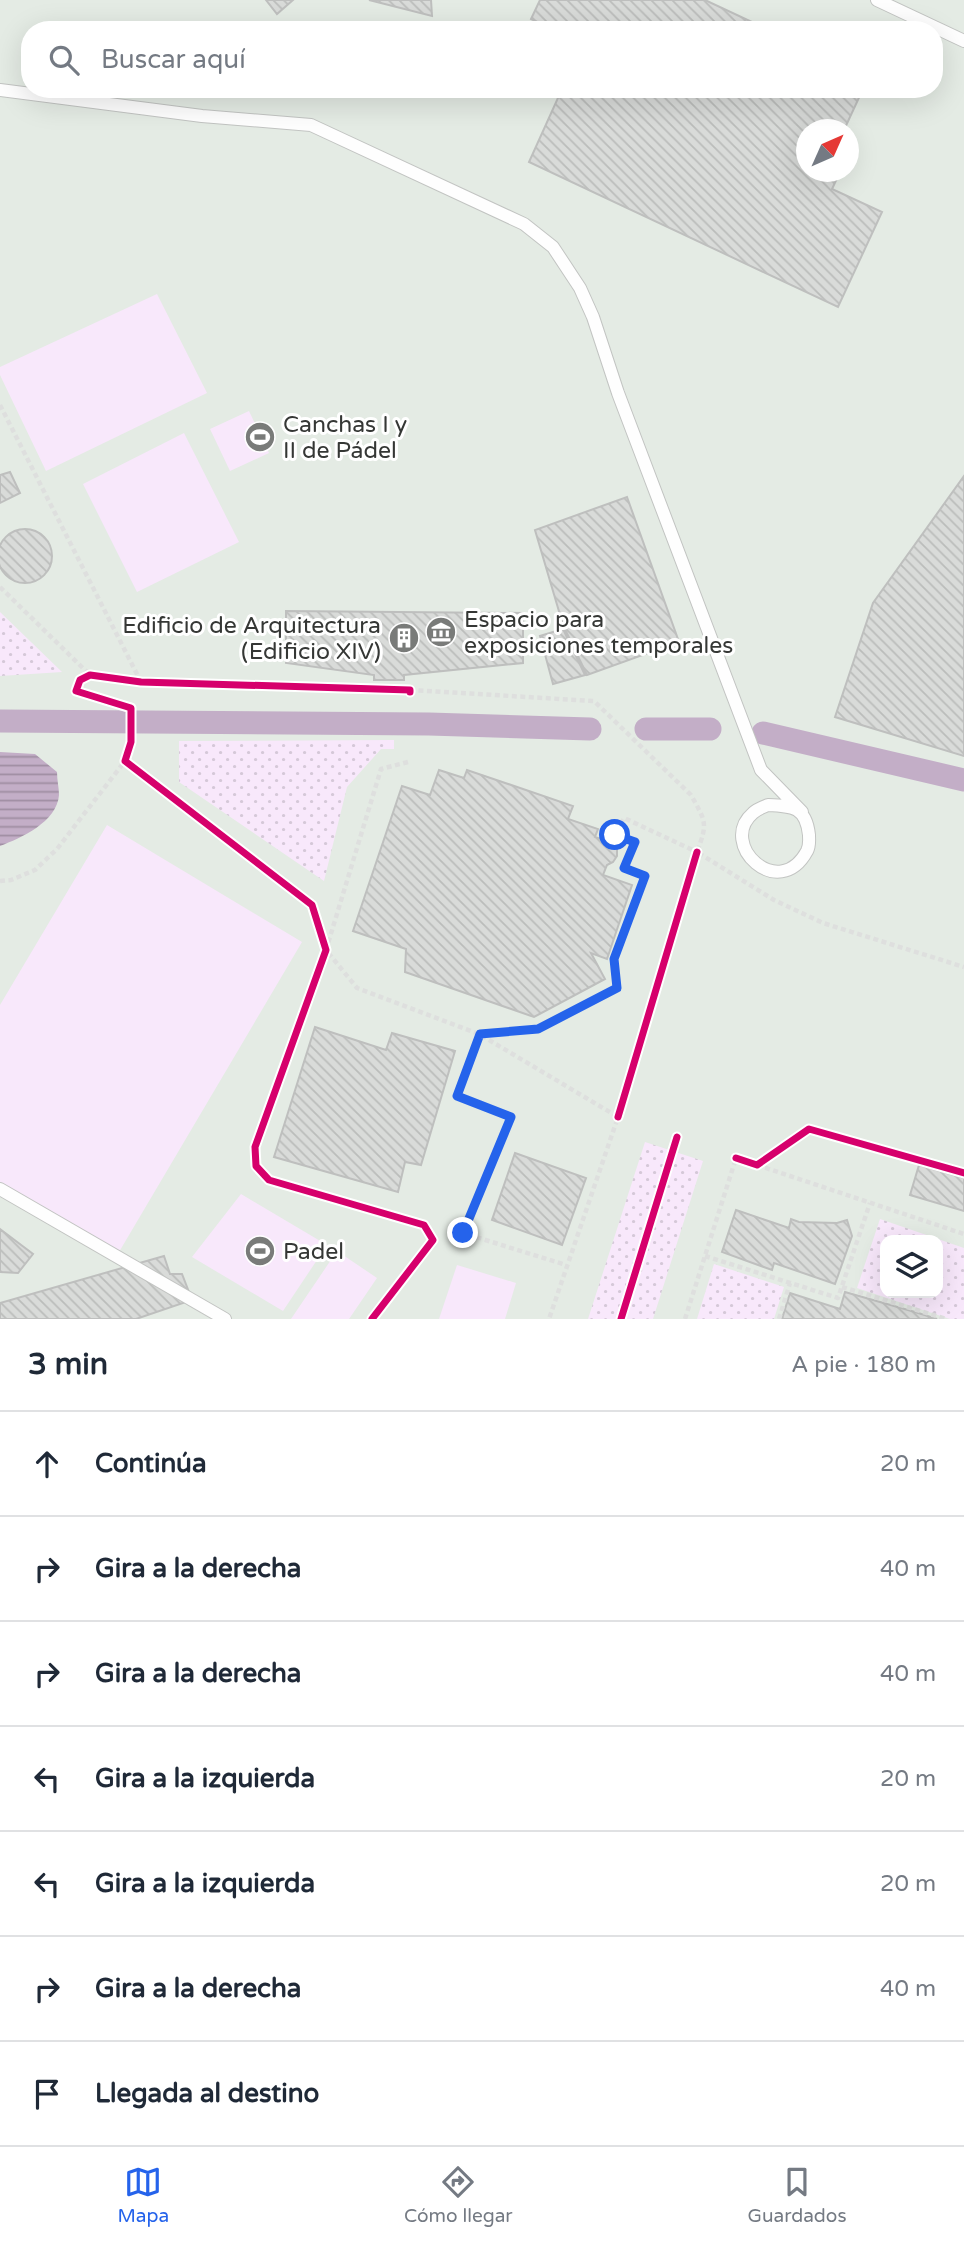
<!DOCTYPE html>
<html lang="es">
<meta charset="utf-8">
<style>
:root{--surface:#fff;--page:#f6f6f7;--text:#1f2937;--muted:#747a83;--line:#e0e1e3;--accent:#2563eb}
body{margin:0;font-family:"Varela Round",sans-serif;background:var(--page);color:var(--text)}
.controls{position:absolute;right:21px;bottom:21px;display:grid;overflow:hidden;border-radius:14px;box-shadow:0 7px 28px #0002}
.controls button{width:63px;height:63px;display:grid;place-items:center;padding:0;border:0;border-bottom:2px solid var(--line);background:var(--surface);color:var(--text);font:35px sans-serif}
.compass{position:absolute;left:796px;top:119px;width:63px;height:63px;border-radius:50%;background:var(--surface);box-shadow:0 7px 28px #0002;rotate:45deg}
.stop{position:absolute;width:21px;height:21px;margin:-16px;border:5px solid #2563eb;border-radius:50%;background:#fff}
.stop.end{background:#2563eb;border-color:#fff;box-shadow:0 2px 7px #0008}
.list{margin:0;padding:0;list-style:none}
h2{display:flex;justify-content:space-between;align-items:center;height:91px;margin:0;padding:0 28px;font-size:30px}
h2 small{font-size:23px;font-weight:400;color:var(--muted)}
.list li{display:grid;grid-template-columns:46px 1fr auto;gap:21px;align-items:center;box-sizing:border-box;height:105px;padding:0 28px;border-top:2px solid var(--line)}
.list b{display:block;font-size:26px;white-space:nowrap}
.list em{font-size:23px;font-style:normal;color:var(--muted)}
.icon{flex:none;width:38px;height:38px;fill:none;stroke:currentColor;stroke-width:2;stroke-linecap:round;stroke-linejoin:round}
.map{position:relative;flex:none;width:964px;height:1319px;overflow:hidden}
.search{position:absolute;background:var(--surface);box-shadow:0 7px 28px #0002;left:21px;right:21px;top:21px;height:77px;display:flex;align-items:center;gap:18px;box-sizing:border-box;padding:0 24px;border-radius:28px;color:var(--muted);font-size:26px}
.sheet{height:826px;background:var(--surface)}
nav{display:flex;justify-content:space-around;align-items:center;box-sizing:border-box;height:98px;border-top:2px solid var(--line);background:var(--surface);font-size:19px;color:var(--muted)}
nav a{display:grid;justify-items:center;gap:4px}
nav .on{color:var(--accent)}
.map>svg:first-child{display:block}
.built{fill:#e4ebe4;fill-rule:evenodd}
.grass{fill:#f8e8fb}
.park{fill:url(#park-dots);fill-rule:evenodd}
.water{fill:url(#water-rules)}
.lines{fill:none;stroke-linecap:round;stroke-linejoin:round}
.canal{stroke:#c3aec7;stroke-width:23}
.building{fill:url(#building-back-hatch);stroke:#bebfbe;stroke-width:2}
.service-casing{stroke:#c2c4c2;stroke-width:14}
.path{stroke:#dedfde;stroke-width:4.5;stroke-dasharray:5 3.5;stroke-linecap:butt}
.service{stroke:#fefefe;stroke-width:12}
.cycleway-casing{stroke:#fff;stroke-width:11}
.cycleway{stroke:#d6006c;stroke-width:7}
.route{stroke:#2563eb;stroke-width:9}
.labels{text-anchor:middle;stroke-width:6;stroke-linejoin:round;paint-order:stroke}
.poi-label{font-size:23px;fill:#353735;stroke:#fff;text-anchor:start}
</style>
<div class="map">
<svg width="964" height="1319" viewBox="0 0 964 1319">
<defs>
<pattern id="park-dots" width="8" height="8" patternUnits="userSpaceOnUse" patternTransform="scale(1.75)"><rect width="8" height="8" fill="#f8e8fb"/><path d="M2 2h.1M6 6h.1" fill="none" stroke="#d5c8d8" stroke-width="1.8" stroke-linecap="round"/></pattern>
<pattern id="water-rules" width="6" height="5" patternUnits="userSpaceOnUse" patternTransform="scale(1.75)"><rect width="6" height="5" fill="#c3aec7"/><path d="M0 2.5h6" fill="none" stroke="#9f8ea2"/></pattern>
<pattern id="building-back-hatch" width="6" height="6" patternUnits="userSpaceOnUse" patternTransform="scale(1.75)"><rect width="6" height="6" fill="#d9dbd9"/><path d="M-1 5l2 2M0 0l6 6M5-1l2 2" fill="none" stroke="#bbbdbb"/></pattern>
</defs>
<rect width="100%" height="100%" fill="#f7f9f7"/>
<!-- built -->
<path class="built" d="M 0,0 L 964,0 L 964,1319 L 0,1319 ZM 30,30 L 934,30 L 934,89 L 30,89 ZM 806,130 L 848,130 L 848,172 L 806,172 ZM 885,1240 L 938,1240 L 938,1293 L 885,1293 Z"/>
<!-- grass -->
<path class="grass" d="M 157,294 L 207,393 L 46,471 L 0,375 L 0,367 Z
M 249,411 L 269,453 L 230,471 L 210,429 Z
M 184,433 L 239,542 L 137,592 L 83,484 Z
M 107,825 L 302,942 L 119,1252 L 0,1182 L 0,1005 Z
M 241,1194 L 327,1245 L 283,1311 L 192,1257 Z
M 337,1251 L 377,1278 L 349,1319 L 291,1319 Z
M 457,1265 L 516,1283 L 505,1319 L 439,1319 Z"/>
<!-- park -->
<path class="park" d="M 0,612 L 62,672 L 0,676 Z
M 394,740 L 394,749 L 381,749 L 347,787 L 324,881 L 179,782 L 179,741 Z
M 645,1142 L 703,1161 L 653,1319 L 588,1319 Z
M 880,1219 L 964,1248 L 964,1319 L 950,1319 L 857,1288 ZM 885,1240 L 938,1240 L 938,1293 L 885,1293 Z
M 714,1264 L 784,1287 L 774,1319 L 697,1319 Z"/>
<!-- water -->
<path class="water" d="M 0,752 L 35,754 L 57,772 C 57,780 59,788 59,795 C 57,822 21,838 0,846 Z"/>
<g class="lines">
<!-- canal -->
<path class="canal" d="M 0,721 L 429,724 L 590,729
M 646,729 L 710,729
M 763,733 L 964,780"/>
</g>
<!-- building -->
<path class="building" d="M 266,0 L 293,0 L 277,14 Z
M 369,0 L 431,0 L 432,16 Z
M 540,0 L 705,0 L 769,30 L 554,30 L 531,19 Z
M 562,89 L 863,89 L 844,130 L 806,130 L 806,172 L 840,172 L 832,189 L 882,212 L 838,307 L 529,162 Z
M 10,472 L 20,493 L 0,503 L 0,475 Z
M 964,476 L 964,756 L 835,717 L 873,603 Z
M 627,497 L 679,642 L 587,675 L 563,625 L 535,530 Z
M-2 556a27 27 0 1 1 54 0a27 27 0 1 1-54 0Z
M 286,611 L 523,613 L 523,663 L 404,675 L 404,680 L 374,680 L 374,675 L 286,663 Z
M 563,629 L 585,675 L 553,684 L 540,636 Z
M 439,770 L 464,778 L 467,770 L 573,806 L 568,819 L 598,829 L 595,837 L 613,843 L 617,847 L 617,856 L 613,862 L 607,865 L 603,875 L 632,885 L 607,959 L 591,953 L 605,979 L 534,1017 L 405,972 L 406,949 L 353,931 L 402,786 L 430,795 Z
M 315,1027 L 386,1050 L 392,1033 L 455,1051 L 421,1165 L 405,1162 L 398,1192 L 274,1157 Z
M 515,1153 L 586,1178 L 562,1245 L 492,1220 Z
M 919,1165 L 964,1178 L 964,1211 L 910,1195 Z
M 736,1210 L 789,1228 L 791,1219 L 799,1222 L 837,1223 L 847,1220 L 852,1236 L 835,1284 L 774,1263 L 772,1270 L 722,1252 Z
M 0,1229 L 33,1254 L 18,1273 L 0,1272 Z
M 164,1256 L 170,1274 L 182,1274 L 192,1300 L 136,1319 L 0,1319 L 0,1303 Z
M 845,1292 L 915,1312 L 937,1319 L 782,1319 L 790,1293 L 840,1309 Z"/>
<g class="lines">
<!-- service casing -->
<g class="service-casing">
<path id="service" d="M 877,0 L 964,41
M 0,90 L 202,116 L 311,125 L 524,224 L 553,247 L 580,288 L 593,317 L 618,393 L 761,770 L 802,812
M 768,805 C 793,806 806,807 809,835 C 809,841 810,845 807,851 C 779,903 717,844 753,813 C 757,809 763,807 768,805 Z
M 0,1189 L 225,1319"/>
</g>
<!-- path -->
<path class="path" d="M 0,405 L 141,682
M 0,587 L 90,675
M 410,690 L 594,701 L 691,795 C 706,822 708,823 697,852 L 774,900 L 823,923 L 964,967
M 408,762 L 381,769 L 326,950 L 357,988 L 479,1034 L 618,1117 L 549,1319
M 0,881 L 11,880 L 35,870 L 57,849 L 125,761
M 479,1034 L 457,1096 L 511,1117 L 463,1233 L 566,1265
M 481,1034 L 538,1029 L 617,988 L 614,959 L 645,876 L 624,868 L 635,842 L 615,835 L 624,818 L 697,852
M 757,1165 L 964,1234
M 705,1256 L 838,1298 L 870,1203
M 842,1287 L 946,1319
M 685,1319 L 736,1158
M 779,1319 L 790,1283"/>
<!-- service -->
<use href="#service" class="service"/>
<!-- cycleway casing -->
<g class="cycleway-casing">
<path id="cycleway" d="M 618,1117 L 697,852
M 736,1158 L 757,1165 L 809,1129 L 964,1173
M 372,1319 L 433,1240 L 424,1225 L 269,1180 L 256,1166 L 255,1147 L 326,950 L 312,905 L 125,761 L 131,742 L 131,708 L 76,691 L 80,680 L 90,675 L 141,682 L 410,690 L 410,692
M 621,1319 L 677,1137"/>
</g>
<!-- cycleway -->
<use href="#cycleway" class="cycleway"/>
</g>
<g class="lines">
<!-- route -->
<path class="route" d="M 463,1233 L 511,1117 L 457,1096 L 480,1034 L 538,1029 L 617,988 L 614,959 L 645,876 L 624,868 L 635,842 L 615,835"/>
</g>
<!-- icons -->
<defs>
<g id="stadium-disc" transform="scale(1.575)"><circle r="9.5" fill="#797b79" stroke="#fff"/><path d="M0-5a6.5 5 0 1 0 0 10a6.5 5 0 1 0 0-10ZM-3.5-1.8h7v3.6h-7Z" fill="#fff"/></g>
<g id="museum-disc" transform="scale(1.575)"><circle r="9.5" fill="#797b79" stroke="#fff"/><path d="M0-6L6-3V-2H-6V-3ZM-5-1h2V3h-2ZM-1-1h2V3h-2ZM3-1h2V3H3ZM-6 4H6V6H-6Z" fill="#fff"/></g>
<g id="building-disc" transform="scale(1.575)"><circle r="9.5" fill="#797b79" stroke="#fff"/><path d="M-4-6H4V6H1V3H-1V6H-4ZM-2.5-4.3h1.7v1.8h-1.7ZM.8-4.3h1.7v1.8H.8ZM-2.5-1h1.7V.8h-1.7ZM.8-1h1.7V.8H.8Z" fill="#fff"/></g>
</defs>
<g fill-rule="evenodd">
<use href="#stadium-disc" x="260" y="437"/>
<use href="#museum-disc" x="441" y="632"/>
<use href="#building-disc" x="404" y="638"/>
<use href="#stadium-disc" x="260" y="1251"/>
</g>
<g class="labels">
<!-- poi labels -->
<g class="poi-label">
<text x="283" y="432">Canchas I y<tspan x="283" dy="26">II de Pádel</tspan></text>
<text x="464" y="627">Espacio para<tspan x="464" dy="26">exposiciones temporales</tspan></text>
<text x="381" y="633" text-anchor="end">Edificio de Arquitectura<tspan x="381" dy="26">(Edificio XIV)</tspan></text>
<text x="283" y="1259">Padel</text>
</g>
</g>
</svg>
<div class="controls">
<button><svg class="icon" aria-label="layers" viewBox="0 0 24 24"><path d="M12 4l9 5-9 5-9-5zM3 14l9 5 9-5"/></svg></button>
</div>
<svg class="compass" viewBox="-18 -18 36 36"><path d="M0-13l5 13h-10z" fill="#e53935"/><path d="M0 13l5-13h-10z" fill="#747a83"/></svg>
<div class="stop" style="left:615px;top:835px"></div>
<div class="stop end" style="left:463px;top:1233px"></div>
<div class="search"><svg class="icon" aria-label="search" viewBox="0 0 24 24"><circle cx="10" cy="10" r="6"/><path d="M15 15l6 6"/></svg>Buscar aquí</div>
</div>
<section class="sheet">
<h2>3 min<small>A pie · 180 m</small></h2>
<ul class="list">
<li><svg class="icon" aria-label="ahead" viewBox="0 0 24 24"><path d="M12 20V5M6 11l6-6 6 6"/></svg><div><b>Continúa</b></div><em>20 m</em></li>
<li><svg class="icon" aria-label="right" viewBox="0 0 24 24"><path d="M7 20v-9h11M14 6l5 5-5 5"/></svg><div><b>Gira a la derecha</b></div><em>40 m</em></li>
<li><svg class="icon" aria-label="right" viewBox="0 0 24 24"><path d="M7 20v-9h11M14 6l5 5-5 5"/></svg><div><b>Gira a la derecha</b></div><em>40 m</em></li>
<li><svg class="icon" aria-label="left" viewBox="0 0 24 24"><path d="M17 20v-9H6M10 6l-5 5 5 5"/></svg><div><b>Gira a la izquierda</b></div><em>20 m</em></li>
<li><svg class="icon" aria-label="left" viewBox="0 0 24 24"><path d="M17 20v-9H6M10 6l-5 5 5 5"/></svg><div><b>Gira a la izquierda</b></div><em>20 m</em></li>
<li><svg class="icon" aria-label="right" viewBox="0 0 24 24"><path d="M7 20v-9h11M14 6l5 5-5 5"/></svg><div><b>Gira a la derecha</b></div><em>40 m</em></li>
<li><svg class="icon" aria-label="arrive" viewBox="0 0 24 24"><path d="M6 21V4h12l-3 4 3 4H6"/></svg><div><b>Llegada al destino</b></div></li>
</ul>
</section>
<nav>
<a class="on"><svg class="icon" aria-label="map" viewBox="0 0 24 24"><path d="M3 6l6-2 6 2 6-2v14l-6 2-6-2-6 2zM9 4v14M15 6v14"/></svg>Mapa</a>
<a><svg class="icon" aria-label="directions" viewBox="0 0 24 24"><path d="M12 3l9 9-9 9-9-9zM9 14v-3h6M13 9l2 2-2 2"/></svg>Cómo llegar</a>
<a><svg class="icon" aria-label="saved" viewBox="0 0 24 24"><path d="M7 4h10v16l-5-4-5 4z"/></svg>Guardados</a>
</nav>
